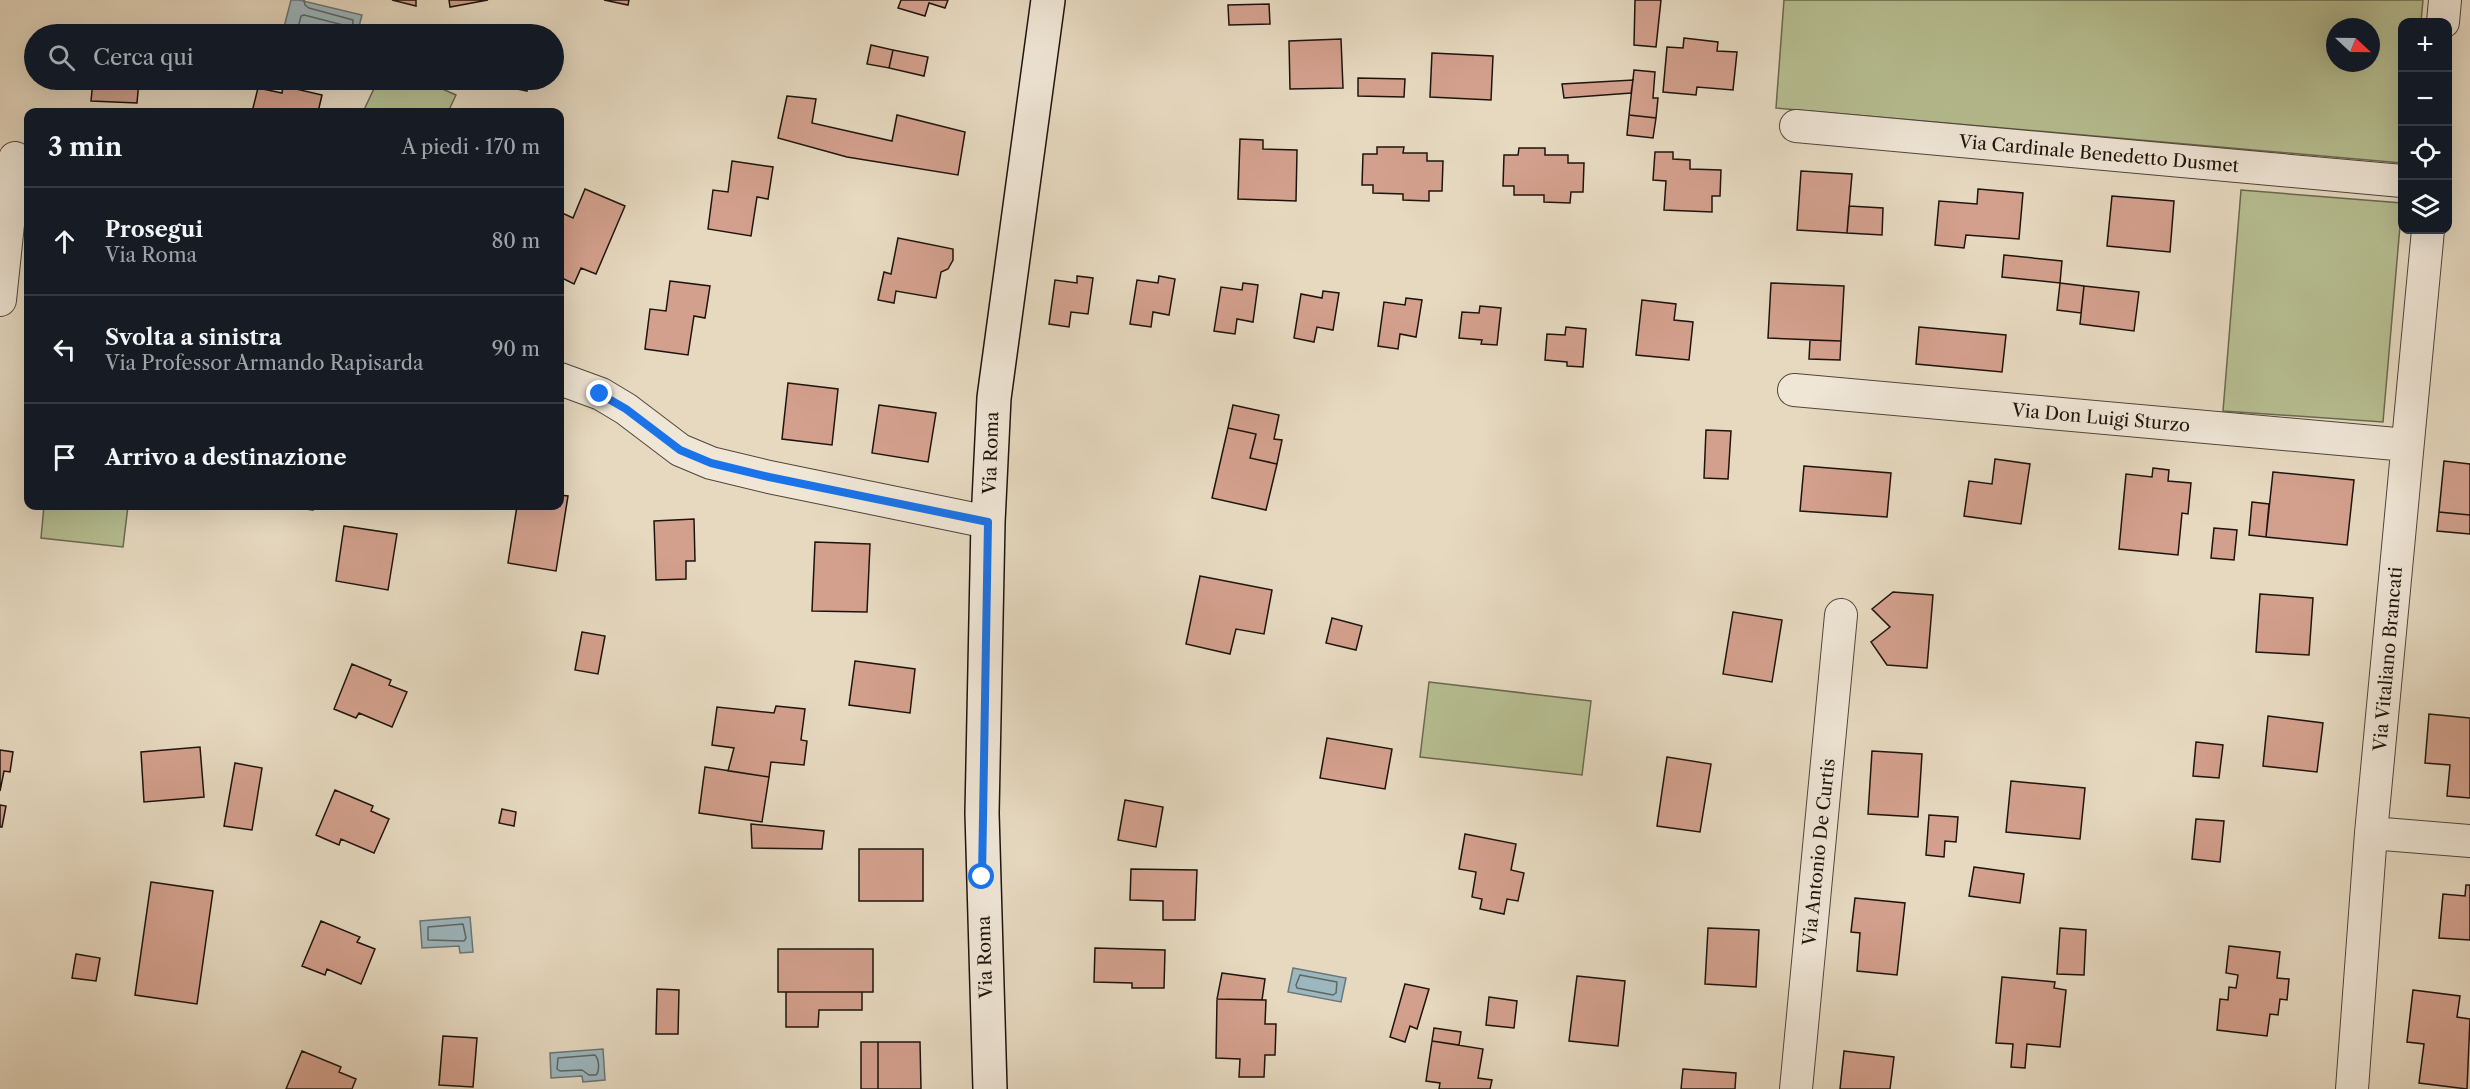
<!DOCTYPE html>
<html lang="it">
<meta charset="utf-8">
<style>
:root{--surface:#171b24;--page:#20242c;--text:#f1f3f6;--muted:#9ea1a6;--line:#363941}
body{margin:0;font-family:"Libre Caslon Text",serif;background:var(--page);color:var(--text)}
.controls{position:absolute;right:18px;top:18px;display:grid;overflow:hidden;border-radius:12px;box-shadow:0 6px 24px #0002}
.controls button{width:54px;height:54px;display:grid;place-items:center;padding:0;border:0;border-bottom:2px solid var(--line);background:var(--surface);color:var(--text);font:30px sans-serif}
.compass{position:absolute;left:2326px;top:18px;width:54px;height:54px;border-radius:50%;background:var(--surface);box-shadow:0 6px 24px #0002;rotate:112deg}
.stop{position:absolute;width:18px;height:18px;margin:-14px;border:4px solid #1a73e8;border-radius:50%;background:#fff}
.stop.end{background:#1a73e8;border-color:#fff;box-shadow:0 2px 6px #0008}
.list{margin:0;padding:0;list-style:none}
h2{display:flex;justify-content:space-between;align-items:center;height:78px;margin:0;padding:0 24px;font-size:26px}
h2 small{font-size:20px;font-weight:400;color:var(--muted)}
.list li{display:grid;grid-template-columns:39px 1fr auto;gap:18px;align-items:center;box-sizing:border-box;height:108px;padding:0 24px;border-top:2px solid var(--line)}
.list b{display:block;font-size:22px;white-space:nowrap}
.list p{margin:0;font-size:20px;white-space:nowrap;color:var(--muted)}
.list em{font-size:20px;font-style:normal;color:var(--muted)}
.icon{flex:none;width:33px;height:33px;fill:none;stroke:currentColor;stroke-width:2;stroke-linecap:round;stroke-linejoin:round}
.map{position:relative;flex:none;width:2470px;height:1089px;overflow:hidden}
.search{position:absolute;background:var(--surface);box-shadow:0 6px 24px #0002;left:24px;top:24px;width:540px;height:66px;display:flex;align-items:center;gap:15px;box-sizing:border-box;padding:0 21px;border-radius:33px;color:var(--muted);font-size:22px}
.panel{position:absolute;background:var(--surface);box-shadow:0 6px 24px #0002;left:24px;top:108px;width:540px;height:402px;border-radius:12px}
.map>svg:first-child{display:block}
.green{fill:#b6bf92;stroke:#6a6a50;stroke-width:1.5;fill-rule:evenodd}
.water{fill:#9db7be;stroke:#6a7677;stroke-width:1.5}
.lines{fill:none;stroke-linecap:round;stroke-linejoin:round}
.shore{stroke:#5e6666;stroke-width:1.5}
.building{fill:#d3a08d;stroke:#1e140d;stroke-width:1.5}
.minor-casing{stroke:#50453a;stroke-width:34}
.secondary-casing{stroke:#1e140d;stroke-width:36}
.minor{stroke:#efe6d6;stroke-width:32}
.secondary{stroke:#efe6d6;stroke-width:33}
.route{stroke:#1a73e8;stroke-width:8}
.labels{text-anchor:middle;stroke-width:6;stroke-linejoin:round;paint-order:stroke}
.street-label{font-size:18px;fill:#1e140d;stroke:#efe6d6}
</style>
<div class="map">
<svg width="2470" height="1089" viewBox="0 0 2470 1089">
<rect width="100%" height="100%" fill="#e6d9c0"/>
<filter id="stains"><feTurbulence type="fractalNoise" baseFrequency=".00333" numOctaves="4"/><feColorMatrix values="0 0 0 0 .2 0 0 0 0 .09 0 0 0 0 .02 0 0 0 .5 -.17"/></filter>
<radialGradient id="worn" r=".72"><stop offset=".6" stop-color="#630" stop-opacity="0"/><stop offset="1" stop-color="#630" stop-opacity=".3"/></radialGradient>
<!-- green -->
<path class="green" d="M 1784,0 L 2423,0 L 2421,22 L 2402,22 L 2402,163 L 1776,108 ZM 2335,27 L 2371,27 L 2371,63 L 2335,63 Z
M 378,80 L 422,80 L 456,95 L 448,112 L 363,112 Z
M 2241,190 L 2402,203 L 2383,422 L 2223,411 Z
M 44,506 L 128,506 L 123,547 L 41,538 Z
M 1429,682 L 1591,701 L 1582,775 L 1420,757 Z"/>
<!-- water -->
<path class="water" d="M 291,0 L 299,0 L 362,15 L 357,34 L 299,34 L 283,31 Z
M 470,917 L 473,952 L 460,953 L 459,946 L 422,948 L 420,921 Z
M 1293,968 L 1346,978 L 1341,1002 L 1288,992 Z
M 603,1049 L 605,1080 L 583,1082 L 582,1076 L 551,1078 L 550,1053 Z"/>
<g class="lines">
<!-- shore -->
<path class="shore" d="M 304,0 L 305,5 L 309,8 L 353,20 L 352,34
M 301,34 L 299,24 L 301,16 L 304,15 L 343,25 L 344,34
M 463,924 L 466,938 L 464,941 L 428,940 L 428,927 Z
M 1300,975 L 1337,982 L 1336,993 L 1333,995 L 1297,988 L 1296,985 Z
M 595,1055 C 599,1059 600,1071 596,1075 L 589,1075 L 582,1070 L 560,1071 L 557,1069 L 558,1058 Z"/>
</g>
<!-- building -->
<path class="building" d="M 392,0 L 416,0 L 416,6 Z
M 449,0 L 488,0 L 450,7 Z
M 604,0 L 629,0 L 628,5 Z
M 901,0 L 948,0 L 945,8 L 929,3 L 925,16 L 898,8 Z
M 1635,0 L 1661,0 L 1656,47 L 1634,45 Z
M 1269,4 L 1270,24 L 1229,25 L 1228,5 Z
M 1684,38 L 1718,42 L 1717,51 L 1737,52 L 1733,90 L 1697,87 L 1696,95 L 1663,92 L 1667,47 L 1683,48 Z
M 1341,39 L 1343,88 L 1290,89 L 1289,41 Z
M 871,45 L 893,50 L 889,68 L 867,64 Z
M 893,50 L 928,57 L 924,76 L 889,68 Z
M 1432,53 L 1493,56 L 1491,100 L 1430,97 Z
M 1634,70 L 1655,72 L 1653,98 L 1658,98 L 1656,118 L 1629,115 Z
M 1358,78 L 1405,79 L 1404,97 L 1358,96 Z
M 93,80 L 139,80 L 137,103 L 91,101 Z
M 474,80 L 529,80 L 527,91 Z
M 1633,80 L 1631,93 L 1564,98 L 1562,84 Z
M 283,86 L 322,95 L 318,112 L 252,112 L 258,88 L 282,93 Z
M 787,96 L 816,99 L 812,123 L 892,141 L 897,115 L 965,132 L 958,175 L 847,157 L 778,138 Z
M 1629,115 L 1656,118 L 1653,138 L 1627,135 Z
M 1240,139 L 1263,140 L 1263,149 L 1297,150 L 1296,201 L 1238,199 Z
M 1377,147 L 1404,147 L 1403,153 L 1427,153 L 1427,161 L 1443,161 L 1442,191 L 1429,191 L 1429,201 L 1403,200 L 1403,194 L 1373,193 L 1373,185 L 1362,185 L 1363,154 L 1377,154 Z
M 1519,148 L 1545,148 L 1545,155 L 1568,155 L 1568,163 L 1584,163 L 1583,192 L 1571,192 L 1570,203 L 1544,202 L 1544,195 L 1514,195 L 1514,186 L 1503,186 L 1504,155 L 1518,155 Z
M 1655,152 L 1673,152 L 1673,159 L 1690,160 L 1690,169 L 1721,170 L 1720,196 L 1712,196 L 1712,212 L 1664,210 L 1666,181 L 1653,180 Z
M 732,161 L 773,167 L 768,199 L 757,197 L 751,236 L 708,229 L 713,190 L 728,192 Z
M 1801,171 L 1852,174 L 1847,233 L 1797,230 Z
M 585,189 L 625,206 L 596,274 L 581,268 L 574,284 L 560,277 L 560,212 L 573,218 Z
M 1978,189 L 2023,193 L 2019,239 L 1966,235 L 1964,248 L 1935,245 L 1939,201 L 1977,204 Z
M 2112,196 L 2174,201 L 2170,252 L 2107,246 Z
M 1849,206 L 1883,208 L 1882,235 L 1847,233 Z
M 898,238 L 953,249 L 953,260 L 948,269 L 941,272 L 936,298 L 896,291 L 894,303 L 878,300 L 884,272 L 891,274 Z
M 2004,255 L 2062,261 L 2060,283 L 2002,277 Z
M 1077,276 L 1093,278 L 1088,314 L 1071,312 L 1069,327 L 1049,324 L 1055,280 L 1077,283 Z
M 1159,276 L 1175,279 L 1169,315 L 1153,312 L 1151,327 L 1130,324 L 1137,280 L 1158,283 Z
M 670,281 L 710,286 L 705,318 L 694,316 L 688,355 L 645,349 L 650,309 L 666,311 Z
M 1243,283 L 1258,285 L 1253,322 L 1237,319 L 1235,334 L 1214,331 L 1221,287 L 1242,290 Z
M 1771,283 L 1844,286 L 1841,341 L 1768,338 Z
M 2060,283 L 2084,286 L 2081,313 L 2057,310 Z
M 2084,286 L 2139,292 L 2134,331 L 2080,324 Z
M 1323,291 L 1339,293 L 1333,330 L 1317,327 L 1314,342 L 1294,338 L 1301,294 L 1322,298 Z
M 1406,298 L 1422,300 L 1416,337 L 1400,334 L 1398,349 L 1378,346 L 1384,302 L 1405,305 Z
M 1642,300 L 1676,304 L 1674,320 L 1693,322 L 1689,360 L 1636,355 Z
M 1480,306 L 1501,308 L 1497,345 L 1481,344 L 1482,340 L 1459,338 L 1462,312 L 1479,313 Z
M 1566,327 L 1586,329 L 1583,367 L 1567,366 L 1567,362 L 1545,360 L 1547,334 L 1565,335 Z
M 1919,327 L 2006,335 L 2002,372 L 1916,364 Z
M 1810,340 L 1841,341 L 1840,360 L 1809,359 Z
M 788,383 L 838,389 L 832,445 L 782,439 Z
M 879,405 L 936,413 L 928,462 L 872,453 Z
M 1233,405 L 1279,415 L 1274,439 L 1282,440 L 1277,464 L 1250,458 L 1256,434 L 1228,428 Z
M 1228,428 L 1256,434 L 1250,458 L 1277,464 L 1266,510 L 1212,498 Z
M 1706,430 L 1731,431 L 1728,479 L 1704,478 Z
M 1995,459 L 2030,464 L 2021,524 L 1964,516 L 1969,481 L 1992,484 Z
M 2444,461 L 2470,464 L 2470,515 L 2439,512 Z
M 1804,466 L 1891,473 L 1887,517 L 1800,511 Z
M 2153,468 L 2169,470 L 2168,481 L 2191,483 L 2188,514 L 2182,513 L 2178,555 L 2119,549 L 2126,474 L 2152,477 Z
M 2273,472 L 2354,480 L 2347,545 L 2266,537 Z
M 560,495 L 568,496 L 556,571 L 508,563 L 517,506 L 560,506 Z
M 2252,502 L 2269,504 L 2266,537 L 2249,535 Z
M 297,506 L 313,506 L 313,510 L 297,508 Z
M 2439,512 L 2470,515 L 2470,534 L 2437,531 Z
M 694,519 L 695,561 L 686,561 L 686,579 L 656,580 L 654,521 Z
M 344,526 L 397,534 L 388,590 L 336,581 Z
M 2214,528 L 2237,530 L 2234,560 L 2211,558 Z
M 815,542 L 870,544 L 867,612 L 812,611 Z
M 1200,576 L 1272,590 L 1264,634 L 1236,629 L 1230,654 L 1186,644 Z
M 1893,592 L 1933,595 L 1927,668 L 1887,665 L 1871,642 L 1890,627 L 1872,609 Z
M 2260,594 L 2313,598 L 2309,655 L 2256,652 Z
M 1733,612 L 1782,620 L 1772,682 L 1723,674 Z
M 1332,618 L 1362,626 L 1356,650 L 1326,643 Z
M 582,632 L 605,636 L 598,674 L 575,670 Z
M 855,661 L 915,669 L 910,713 L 849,705 Z
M 352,664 L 391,680 L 389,685 L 407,692 L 392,727 L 359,713 L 356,718 L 334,709 Z
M 776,706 L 805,709 L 801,740 L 807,741 L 804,765 L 771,762 L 769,777 L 728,771 L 734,748 L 712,745 L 717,707 L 774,713 Z
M 2429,714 L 2470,718 L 2470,798 L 2447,796 L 2450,765 L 2425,763 Z
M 2268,716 L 2323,723 L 2317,772 L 2263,766 Z
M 1327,738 L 1392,749 L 1385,789 L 1320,778 Z
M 2196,742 L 2223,745 L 2219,778 L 2193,776 Z
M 200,747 L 204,797 L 144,802 L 141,752 Z
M 0,750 L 13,752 L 10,772 L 4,771 L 0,791 Z
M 1872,751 L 1922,754 L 1918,817 L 1868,814 Z
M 1667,757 L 1711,764 L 1700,832 L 1657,826 Z
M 235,763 L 262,768 L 252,830 L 224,826 Z
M 705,767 L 769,777 L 762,822 L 699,813 Z
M 2011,781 L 2085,788 L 2080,839 L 2006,832 Z
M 335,790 L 373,806 L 371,811 L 389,819 L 374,853 L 341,839 L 339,845 L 316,835 Z
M 1125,800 L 1163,807 L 1156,847 L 1118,840 Z
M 0,805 L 6,806 L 2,827 L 0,827 Z
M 502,809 L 516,812 L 514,826 L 499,823 Z
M 1929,815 L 1958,817 L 1956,842 L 1945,841 L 1944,857 L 1926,855 Z
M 2196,819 L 2224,821 L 2220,862 L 2192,859 Z
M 751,824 L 824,831 L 822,849 L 752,848 Z
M 1465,834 L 1516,844 L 1511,870 L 1524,873 L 1518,901 L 1507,899 L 1504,914 L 1480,909 L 1482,899 L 1472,897 L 1476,872 L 1459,869 Z
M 859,849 L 923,849 L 923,901 L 859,901 Z
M 1974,867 L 2024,874 L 2020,903 L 1969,896 Z
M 1131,869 L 1197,870 L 1195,920 L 1163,920 L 1163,901 L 1130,900 Z
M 151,882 L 213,891 L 197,1004 L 135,995 Z
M 2466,885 L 2470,885 L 2470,940 L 2439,938 L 2443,894 L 2465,896 Z
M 1855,898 L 1905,903 L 1897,975 L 1857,971 L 1860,933 L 1851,932 Z
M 321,921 L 360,937 L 357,942 L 375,949 L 361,984 L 327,969 L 325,975 L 302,966 Z
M 1708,928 L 1759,930 L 1756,987 L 1705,984 Z
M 2060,928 L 2086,930 L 2084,975 L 2057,974 Z
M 2229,946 L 2280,952 L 2277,978 L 2289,979 L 2287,1000 L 2280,999 L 2278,1015 L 2270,1014 L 2267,1036 L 2217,1030 L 2220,999 L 2228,1000 L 2229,987 L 2236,988 L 2238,975 L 2226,973 Z
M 1095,948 L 1165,950 L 1164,988 L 1132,988 L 1132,983 L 1094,982 Z
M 778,949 L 873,949 L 873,992 L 778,992 Z
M 76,954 L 100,958 L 96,981 L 72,978 Z
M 1222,973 L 1265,979 L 1262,1000 L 1217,999 Z
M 1577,976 L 1625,981 L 1618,1046 L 1569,1041 Z
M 2002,977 L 2055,982 L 2054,988 L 2066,990 L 2060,1047 L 2027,1044 L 2025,1068 L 2011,1067 L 2013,1044 L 1996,1043 Z
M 1405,984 L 1429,989 L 1417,1029 L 1410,1026 L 1405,1042 L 1390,1037 Z
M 657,989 L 679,990 L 678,1034 L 656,1034 Z
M 2413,990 L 2460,996 L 2457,1017 L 2470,1019 L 2467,1089 L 2419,1083 L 2424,1044 L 2407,1042 Z
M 786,992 L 862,992 L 862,1010 L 819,1010 L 818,1027 L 786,1027 Z
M 1489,997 L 1517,1001 L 1514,1028 L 1486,1025 Z
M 1217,999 L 1266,1000 L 1265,1024 L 1276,1024 L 1275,1055 L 1265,1055 L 1264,1077 L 1239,1077 L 1240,1059 L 1216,1058 Z
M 1434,1028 L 1461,1032 L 1459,1045 L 1432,1041 Z
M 443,1036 L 477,1038 L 473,1087 L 439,1085 Z
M 1432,1041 L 1483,1049 L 1478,1078 L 1492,1080 L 1490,1089 L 1439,1089 L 1440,1083 L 1426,1081 Z
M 861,1042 L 878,1042 L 878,1089 L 861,1089 Z
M 878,1042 L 920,1042 L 921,1089 L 878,1089 Z
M 302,1051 L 341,1067 L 339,1072 L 356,1079 L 352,1089 L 286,1089 Z
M 1844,1051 L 1894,1057 L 1890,1089 L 1840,1089 Z
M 1683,1069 L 1736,1073 L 1735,1089 L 1681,1089 Z"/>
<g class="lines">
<!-- minor casing -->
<g class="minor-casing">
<path id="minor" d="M 2443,22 L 2445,0
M 1796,126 L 2402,181
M 0,300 L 15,158
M 560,379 L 601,394 L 626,409 L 680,450 L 711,463 L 769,477 L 988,522
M 1794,390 L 2407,445
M 2371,833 L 2470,841
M 1796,1089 L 1841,615
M 2352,1089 L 2371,833 L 2428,230"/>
</g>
<!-- secondary casing -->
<g class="secondary-casing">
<path id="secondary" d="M 990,1089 L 982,813 L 988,522 L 994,398 L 1048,0"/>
</g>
<!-- minor -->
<use href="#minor" class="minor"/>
<!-- secondary -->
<use href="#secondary" class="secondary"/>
</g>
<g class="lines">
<!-- route -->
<path class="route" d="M 600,394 L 626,409 L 680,450 L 711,463 L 769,477 L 988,522 L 982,877"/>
</g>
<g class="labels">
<!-- street labels -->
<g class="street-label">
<text transform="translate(2099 154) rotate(5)" y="6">Via Cardinale Benedetto Dusmet</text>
<text transform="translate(2101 418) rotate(5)" y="6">Via Don Luigi Sturzo</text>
<text transform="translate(991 453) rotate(-88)" y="6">Via Roma</text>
<text transform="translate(2388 659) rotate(-85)" y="6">Via Vitaliano Brancati</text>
<text transform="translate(1819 852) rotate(-84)" y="6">Via Antonio De Curtis</text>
<text transform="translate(985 957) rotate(-92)" y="6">Via Roma</text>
</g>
</g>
<rect width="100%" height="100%" filter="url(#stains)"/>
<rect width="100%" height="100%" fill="url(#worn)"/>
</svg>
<div class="controls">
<button>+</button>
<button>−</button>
<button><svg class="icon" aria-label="locate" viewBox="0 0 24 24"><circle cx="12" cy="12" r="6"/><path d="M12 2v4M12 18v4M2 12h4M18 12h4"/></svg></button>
<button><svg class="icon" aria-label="layers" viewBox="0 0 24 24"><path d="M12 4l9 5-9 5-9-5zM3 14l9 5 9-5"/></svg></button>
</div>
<svg class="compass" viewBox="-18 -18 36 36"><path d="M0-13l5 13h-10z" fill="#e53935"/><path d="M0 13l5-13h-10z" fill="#9ea1a6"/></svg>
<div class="stop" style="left:982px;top:877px"></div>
<div class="stop end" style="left:600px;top:394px"></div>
<div class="search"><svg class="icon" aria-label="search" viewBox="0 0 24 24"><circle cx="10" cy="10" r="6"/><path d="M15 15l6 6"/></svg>Cerca qui</div>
<section class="panel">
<h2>3 min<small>A piedi · 170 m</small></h2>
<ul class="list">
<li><svg class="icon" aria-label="ahead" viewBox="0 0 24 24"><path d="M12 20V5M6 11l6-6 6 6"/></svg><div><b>Prosegui</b><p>Via Roma</p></div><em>80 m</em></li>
<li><svg class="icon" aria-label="left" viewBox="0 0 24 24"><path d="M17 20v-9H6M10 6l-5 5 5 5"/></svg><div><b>Svolta a sinistra</b><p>Via Professor Armando Rapisarda</p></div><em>90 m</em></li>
<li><svg class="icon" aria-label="arrive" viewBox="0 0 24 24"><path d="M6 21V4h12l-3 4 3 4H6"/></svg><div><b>Arrivo a destinazione</b></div></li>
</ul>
</section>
</div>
